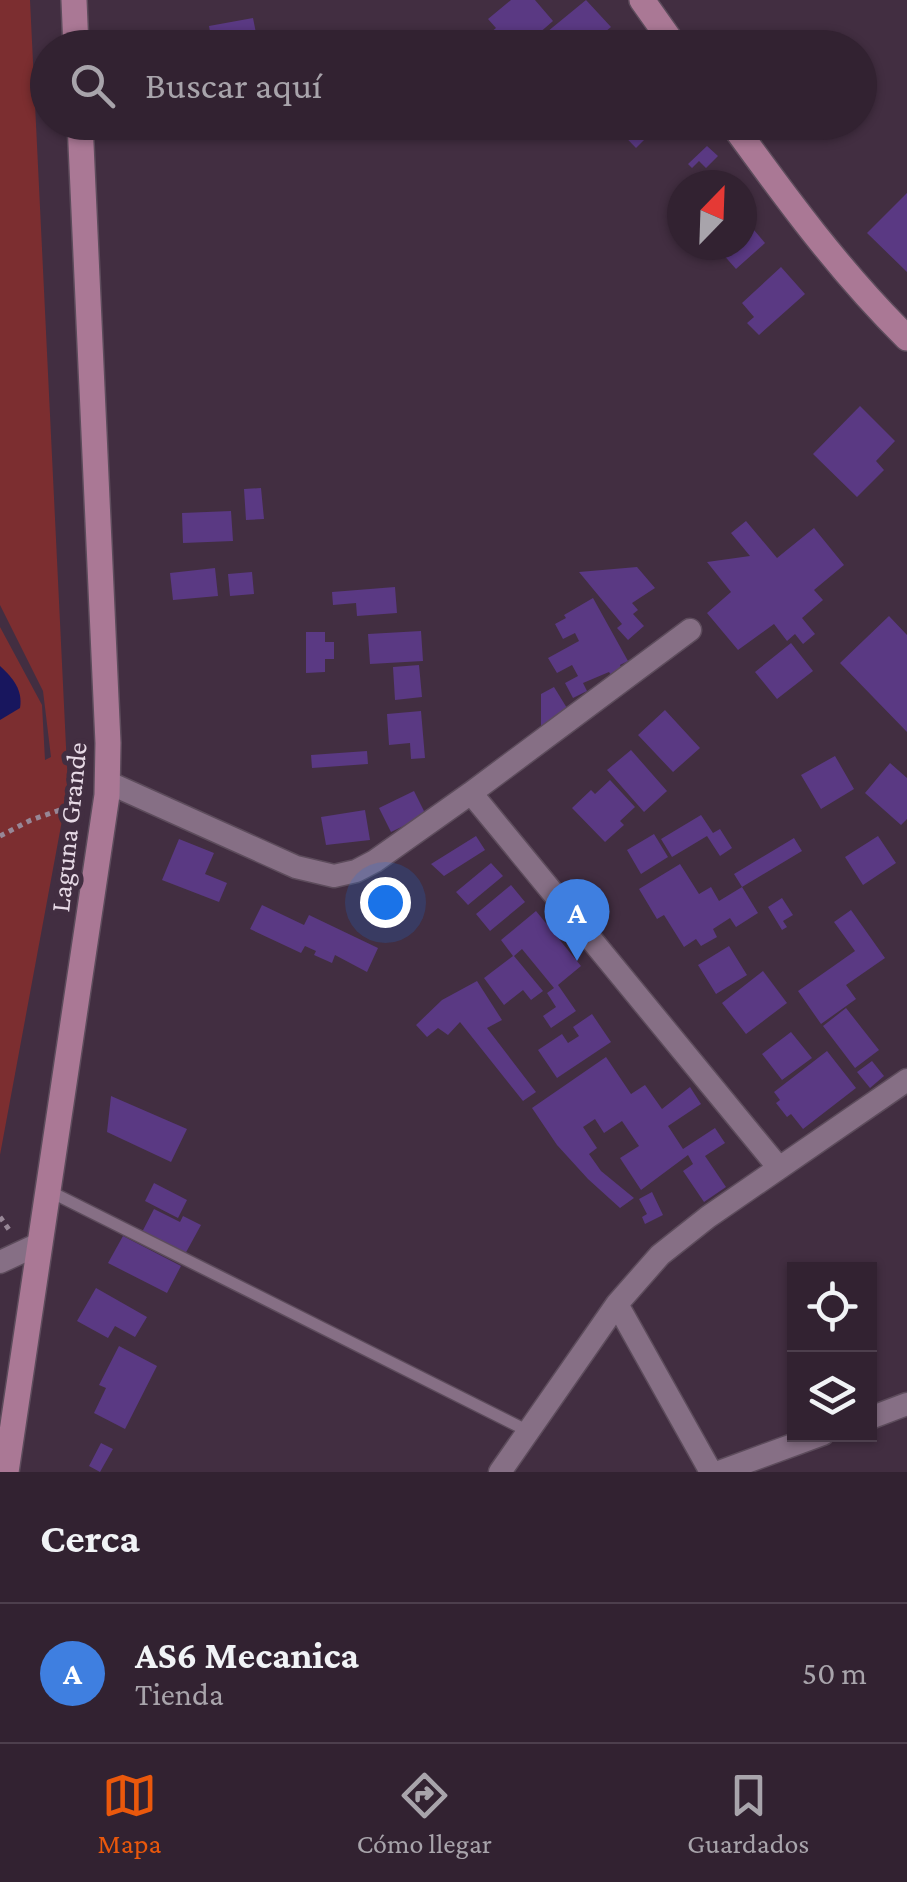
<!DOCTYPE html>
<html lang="es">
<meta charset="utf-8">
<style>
:root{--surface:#322231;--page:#3d2f3d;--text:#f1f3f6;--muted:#a8a4ab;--line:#4d3f4d;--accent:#ea580c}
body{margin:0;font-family:"Crimson Pro",serif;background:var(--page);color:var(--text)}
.controls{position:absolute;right:30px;bottom:30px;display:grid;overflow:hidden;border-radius:0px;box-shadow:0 2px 8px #0004}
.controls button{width:90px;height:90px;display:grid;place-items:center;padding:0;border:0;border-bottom:2px solid var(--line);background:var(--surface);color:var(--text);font:50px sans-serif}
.compass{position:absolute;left:667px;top:170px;width:90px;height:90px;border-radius:50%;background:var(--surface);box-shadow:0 2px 8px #0004;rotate:23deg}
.you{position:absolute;left:385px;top:902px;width:35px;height:35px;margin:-25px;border:8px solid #fff;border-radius:50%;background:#1a73e8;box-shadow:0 0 0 15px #1a73e833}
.badge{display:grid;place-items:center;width:65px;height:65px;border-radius:50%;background:var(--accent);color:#fff;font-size:32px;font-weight:700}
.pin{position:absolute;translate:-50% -82px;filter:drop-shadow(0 2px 5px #0008)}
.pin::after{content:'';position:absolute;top:52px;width:35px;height:30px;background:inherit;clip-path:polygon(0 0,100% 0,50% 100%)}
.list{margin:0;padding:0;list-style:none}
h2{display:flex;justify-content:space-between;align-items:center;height:130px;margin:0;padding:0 40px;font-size:42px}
h2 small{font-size:32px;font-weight:400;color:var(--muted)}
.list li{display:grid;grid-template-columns:65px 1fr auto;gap:30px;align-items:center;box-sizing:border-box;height:140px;padding:0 40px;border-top:2px solid var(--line)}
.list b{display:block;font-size:38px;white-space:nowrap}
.list p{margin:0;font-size:32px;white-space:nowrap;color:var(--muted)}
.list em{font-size:32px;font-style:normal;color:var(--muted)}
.icon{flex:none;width:55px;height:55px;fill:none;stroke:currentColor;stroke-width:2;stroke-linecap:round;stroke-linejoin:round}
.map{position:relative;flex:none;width:907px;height:1472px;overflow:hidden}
.search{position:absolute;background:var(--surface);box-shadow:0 2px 8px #0004;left:30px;right:30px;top:30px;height:110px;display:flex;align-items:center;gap:25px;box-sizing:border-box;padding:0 35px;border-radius:55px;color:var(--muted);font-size:38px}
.sheet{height:270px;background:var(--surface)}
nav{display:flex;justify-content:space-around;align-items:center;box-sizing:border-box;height:140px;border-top:2px solid var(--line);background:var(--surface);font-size:28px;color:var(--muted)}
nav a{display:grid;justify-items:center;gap:5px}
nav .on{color:var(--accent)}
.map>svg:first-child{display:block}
.green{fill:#7c2e30}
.water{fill:#18165e}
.building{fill:#5a3983}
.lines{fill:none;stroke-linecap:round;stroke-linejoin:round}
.service-casing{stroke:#5d4c5c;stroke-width:14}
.minor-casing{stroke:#5d4c5c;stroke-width:25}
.secondary-casing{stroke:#5d4c5c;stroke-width:28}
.path{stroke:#978796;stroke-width:5;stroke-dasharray:5 5;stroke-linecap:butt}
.service{stroke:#866f85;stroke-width:11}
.minor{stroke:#866f85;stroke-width:22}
.secondary{stroke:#aa7895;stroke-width:25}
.labels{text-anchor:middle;stroke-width:10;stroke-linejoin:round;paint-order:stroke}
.street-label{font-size:28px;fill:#e7dae6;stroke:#422e41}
</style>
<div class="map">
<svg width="907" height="1472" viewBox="0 0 907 1472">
<rect width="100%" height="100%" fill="#422e41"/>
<!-- green -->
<path class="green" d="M 0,0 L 30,0 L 68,788 L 0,1155 L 0,627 L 42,705 L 45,760 L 51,757 L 43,691 L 0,605 Z"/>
<!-- water -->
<path class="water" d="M 0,666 C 13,678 23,690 20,708 L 0,720 Z"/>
<!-- building -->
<path class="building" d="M 511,0 L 535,0 L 553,21 L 522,48 L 487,48 L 481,40 L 496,28 L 488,19 Z
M 586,0 L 611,27 L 586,48 L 541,48 L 536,41 Z
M 253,18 L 259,48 L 213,48 L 209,26 Z
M 611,122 L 662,122 L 636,148 Z
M 707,146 L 718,156 L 706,168 L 699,161 L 692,168 L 688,164 Z
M 907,193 L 907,272 L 867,233 Z
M 742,216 L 765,243 L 736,269 L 721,252 L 717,255 L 709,245 L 742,245 Z
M 781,267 L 805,294 L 759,335 L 747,323 L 754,317 L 742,303 Z
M 860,406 L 895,441 L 876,461 L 884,470 L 857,497 L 813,454 Z
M 261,488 L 264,519 L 246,520 L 244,489 Z
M 231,511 L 233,541 L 183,543 L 182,513 Z
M 746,521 L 777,558 L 814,528 L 844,565 L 814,590 L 823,600 L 802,618 L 815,634 L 803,644 L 795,634 L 787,641 L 774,624 L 738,650 L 707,613 L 731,592 L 707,562 L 750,556 L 731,533 Z
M 637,567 L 655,588 L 632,603 L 638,610 L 633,614 L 644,626 L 628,640 L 617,628 L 622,624 L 579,572 Z
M 215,568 L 218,596 L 173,600 L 170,573 Z
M 252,572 L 254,594 L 230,596 L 228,574 Z
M 395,587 L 397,613 L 357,616 L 356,603 L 333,605 L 332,592 Z
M 593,598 L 628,661 L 620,665 L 624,672 L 613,678 L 609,672 L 583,683 L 587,691 L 573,698 L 565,683 L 578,676 L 572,665 L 557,673 L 548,658 L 579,641 L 575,633 L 563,639 L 555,624 L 566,618 L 564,615 Z
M 889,616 L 907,635 L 907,732 L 840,663 Z
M 421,631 L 423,661 L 370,664 L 368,634 Z
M 306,632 L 325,632 L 325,642 L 334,642 L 334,659 L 325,659 L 325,672 L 306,673 Z
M 791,643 L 813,671 L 777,699 L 755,672 Z
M 419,665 L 422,697 L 395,700 L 393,667 Z
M 554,687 L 570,713 L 541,730 L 541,694 Z
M 665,710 L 700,748 L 673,772 L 638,735 Z
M 421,711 L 425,758 L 411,759 L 410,743 L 389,745 L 387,714 Z
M 631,750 L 667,791 L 644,812 L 607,770 Z
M 367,751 L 368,764 L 312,768 L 311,755 Z
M 835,756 L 854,789 L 821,809 L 801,775 Z
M 890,763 L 907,778 L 907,819 L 901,825 L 865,793 Z
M 610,780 L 635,807 L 620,821 L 624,825 L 605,842 L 572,808 L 591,790 L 595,794 Z
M 414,791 L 426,815 L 391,832 L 379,808 Z
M 365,810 L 370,840 L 326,845 L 321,817 Z
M 701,815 L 713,833 L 720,829 L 732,848 L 720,856 L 707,836 L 672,857 L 661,839 Z
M 654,834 L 668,857 L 641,874 L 627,850 Z
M 476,836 L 485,850 L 444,876 L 431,864 Z
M 878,836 L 896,863 L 863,885 L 845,857 Z
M 794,838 L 802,851 L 742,887 L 734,874 Z
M 179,839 L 214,853 L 205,874 L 227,883 L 219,902 L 162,880 Z
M 491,863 L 503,876 L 468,905 L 456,892 Z
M 680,864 L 699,894 L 711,887 L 719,901 L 742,887 L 758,913 L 736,927 L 730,918 L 713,929 L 717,937 L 701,946 L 696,939 L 684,947 L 664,915 L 657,919 L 639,889 Z
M 511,885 L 525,902 L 490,931 L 476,914 Z
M 782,898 L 793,915 L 783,921 L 787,927 L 782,930 L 768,907 Z
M 262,905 L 304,925 L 309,915 L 378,948 L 367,972 L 335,955 L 332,963 L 314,955 L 316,951 L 305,946 L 301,953 L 250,929 Z
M 851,910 L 885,958 L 846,985 L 856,999 L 821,1024 L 798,991 L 855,951 L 834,922 Z
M 536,911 L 581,966 L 558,985 L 576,1011 L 551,1028 L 543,1016 L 556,1007 L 547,993 L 554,988 L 522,949 L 514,956 L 543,991 L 531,1000 L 523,990 L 504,1005 L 484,978 L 513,956 L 501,940 Z
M 729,946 L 747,975 L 716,994 L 698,965 Z
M 763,971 L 787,1003 L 746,1034 L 722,1003 Z
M 477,981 L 502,1020 L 487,1028 L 536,1092 L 523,1101 L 460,1022 L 448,1035 L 438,1028 L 427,1037 L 416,1025 L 442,1000 Z
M 846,1008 L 879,1050 L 855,1068 L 823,1026 Z
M 592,1014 L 611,1042 L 557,1078 L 538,1050 L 562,1034 L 568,1043 L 579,1036 L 573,1027 Z
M 791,1032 L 812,1058 L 782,1080 L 762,1054 Z
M 827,1051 L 856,1088 L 803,1129 L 791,1114 L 787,1117 L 776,1103 L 780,1100 L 774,1092 Z
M 606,1057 L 631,1094 L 645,1085 L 662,1109 L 690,1087 L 701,1104 L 668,1126 L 683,1149 L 715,1128 L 725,1143 L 705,1156 L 726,1187 L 704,1202 L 683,1171 L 693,1164 L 688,1155 L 641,1190 L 620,1158 L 639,1146 L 622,1121 L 604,1133 L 595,1119 L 583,1127 L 597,1148 L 589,1154 L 601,1171 L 634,1198 L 620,1208 L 588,1179 L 557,1145 L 532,1108 Z
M 872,1061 L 884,1076 L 870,1088 L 857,1072 Z
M 111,1096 L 187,1129 L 171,1162 L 107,1132 Z
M 154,1183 L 187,1200 L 178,1218 L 145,1201 Z
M 652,1192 L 663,1215 L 645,1224 L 642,1217 L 647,1214 L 639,1199 Z
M 154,1209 L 180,1222 L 183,1216 L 201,1225 L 184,1256 L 141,1234 Z
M 123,1236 L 181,1266 L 167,1293 L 108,1263 Z
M 96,1288 L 147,1317 L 135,1337 L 115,1326 L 108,1338 L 77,1321 Z
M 119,1346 L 157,1366 L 125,1429 L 94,1413 L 106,1388 L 99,1385 Z
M 101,1443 L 113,1449 L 100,1472 L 89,1466 Z"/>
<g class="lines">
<!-- service casing -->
<g class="service-casing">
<path id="service" d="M 49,1191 L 528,1431"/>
</g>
<!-- minor casing -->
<g class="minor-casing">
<path id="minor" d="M 107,782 L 296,867 L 334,876 L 356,871 L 375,861 L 471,793 L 690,630
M 471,793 L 779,1168
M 0,1262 L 41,1243
M 617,1304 L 711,1472
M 870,1418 L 907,1404
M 500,1472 L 617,1304 L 660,1255 L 708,1217 L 907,1080
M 719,1472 L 823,1434"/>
</g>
<!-- secondary casing -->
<g class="secondary-casing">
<path id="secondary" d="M 74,0 L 76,48
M 642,0 L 676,48
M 731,122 C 786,198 840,272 907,338
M 6,1472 L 107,795 L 108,743 L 80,122"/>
</g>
<!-- path -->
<path class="path" d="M 0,836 L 31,820 L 80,803
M 0,1217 L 10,1231"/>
<!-- service -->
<use href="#service" class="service"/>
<!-- minor -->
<use href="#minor" class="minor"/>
<!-- secondary -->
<use href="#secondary" class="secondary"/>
</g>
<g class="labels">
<!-- street labels -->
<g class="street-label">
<text transform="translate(68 827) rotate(-84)" y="10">Laguna Grande</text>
</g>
</g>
</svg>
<div class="controls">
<button><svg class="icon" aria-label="locate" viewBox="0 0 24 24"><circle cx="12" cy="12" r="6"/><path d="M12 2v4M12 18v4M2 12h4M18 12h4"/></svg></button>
<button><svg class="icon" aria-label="layers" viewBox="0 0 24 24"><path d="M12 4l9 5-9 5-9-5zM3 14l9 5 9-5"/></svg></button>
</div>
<svg class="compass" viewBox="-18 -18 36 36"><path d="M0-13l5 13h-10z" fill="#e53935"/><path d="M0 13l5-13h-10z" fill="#a8a4ab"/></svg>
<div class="you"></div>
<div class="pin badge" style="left:577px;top:961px;background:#3f7fe0">A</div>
<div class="search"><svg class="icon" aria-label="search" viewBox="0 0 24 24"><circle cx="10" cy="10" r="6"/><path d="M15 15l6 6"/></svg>Buscar aquí</div>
</div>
<section class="sheet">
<h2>Cerca<small></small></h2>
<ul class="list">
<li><span class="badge" style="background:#3f7fe0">A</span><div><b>AS6 Mecanica</b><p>Tienda</p></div><em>50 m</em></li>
</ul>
</section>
<nav>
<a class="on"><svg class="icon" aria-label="map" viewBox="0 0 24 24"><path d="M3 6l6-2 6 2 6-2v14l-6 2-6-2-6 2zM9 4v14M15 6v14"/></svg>Mapa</a>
<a><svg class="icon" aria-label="directions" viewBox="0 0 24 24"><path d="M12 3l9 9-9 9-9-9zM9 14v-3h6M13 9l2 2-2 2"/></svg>Cómo llegar</a>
<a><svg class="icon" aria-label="saved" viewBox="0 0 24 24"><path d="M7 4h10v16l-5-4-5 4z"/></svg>Guardados</a>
</nav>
